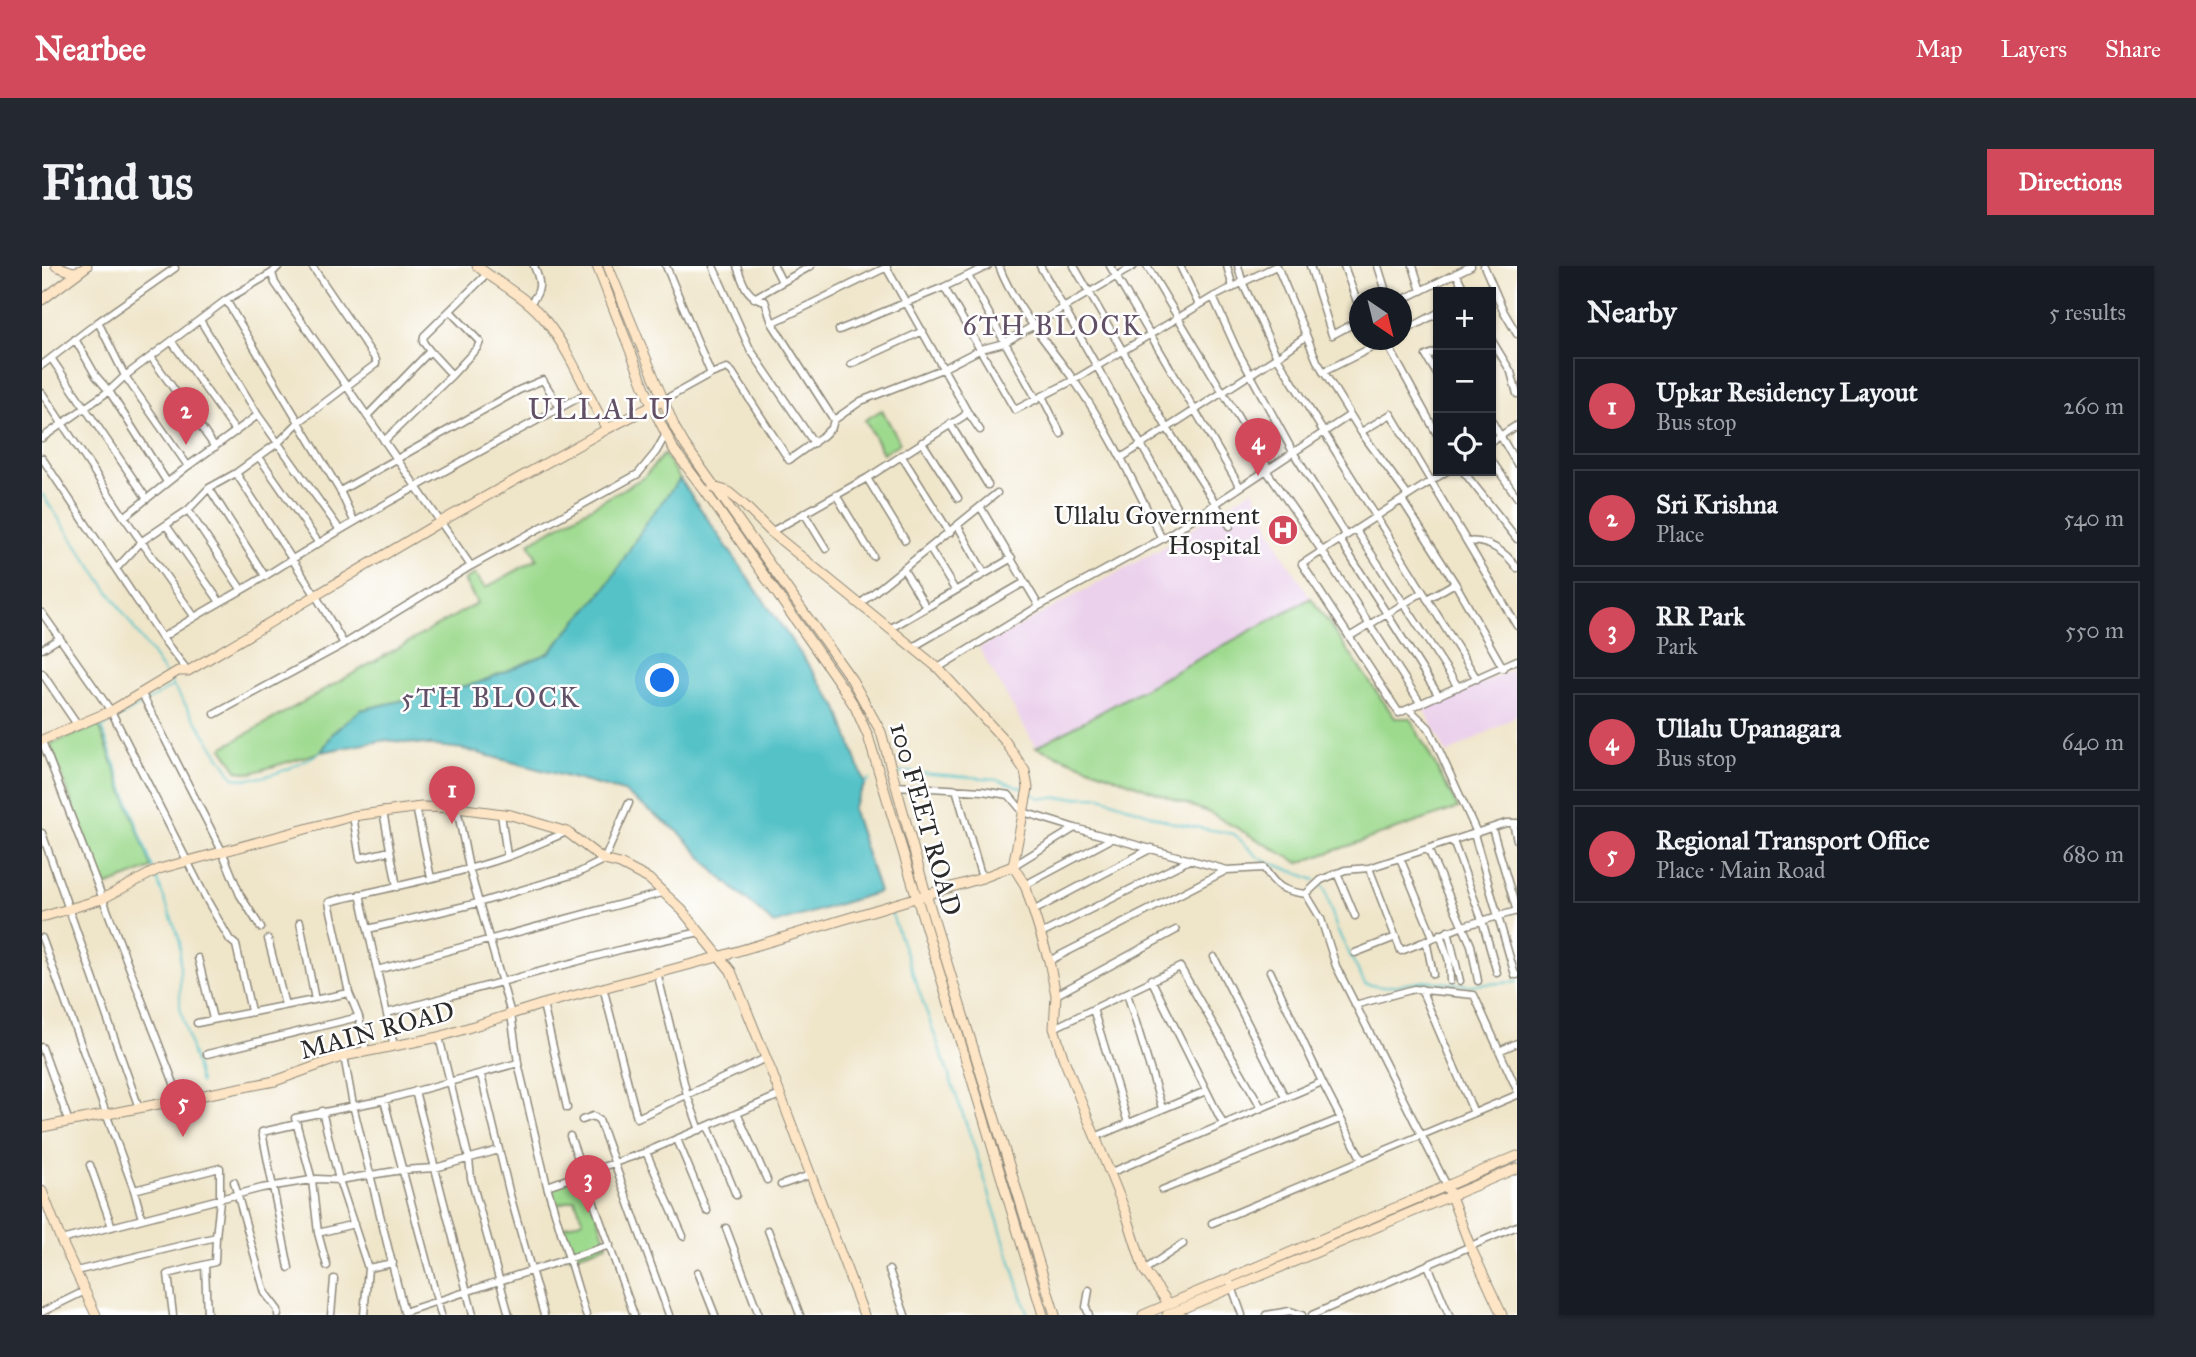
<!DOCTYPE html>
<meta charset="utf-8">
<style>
:root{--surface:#171b24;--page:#242831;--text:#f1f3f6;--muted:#9ea1a6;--line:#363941;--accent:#d1495b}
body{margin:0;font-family:"IM FELL Great Primer",serif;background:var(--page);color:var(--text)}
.controls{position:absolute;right:21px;top:21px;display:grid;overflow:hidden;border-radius:0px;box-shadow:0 2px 5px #0004}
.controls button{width:63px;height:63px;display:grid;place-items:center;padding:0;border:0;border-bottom:2px solid var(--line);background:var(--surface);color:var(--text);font:35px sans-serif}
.compass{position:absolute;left:1307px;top:21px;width:63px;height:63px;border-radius:50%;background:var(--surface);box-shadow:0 2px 5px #0004;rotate:145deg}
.you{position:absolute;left:621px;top:415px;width:24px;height:24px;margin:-18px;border:5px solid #fff;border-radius:50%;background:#1a73e8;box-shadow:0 0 0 10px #1a73e833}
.badge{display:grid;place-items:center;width:46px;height:46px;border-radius:50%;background:var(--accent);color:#fff;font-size:23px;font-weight:700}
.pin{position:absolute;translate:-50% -58px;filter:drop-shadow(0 2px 4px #0008)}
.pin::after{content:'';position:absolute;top:37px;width:24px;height:21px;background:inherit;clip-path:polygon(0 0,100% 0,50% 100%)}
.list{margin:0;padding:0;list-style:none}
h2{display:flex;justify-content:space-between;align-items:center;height:91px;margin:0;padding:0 28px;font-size:30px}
h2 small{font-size:23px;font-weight:400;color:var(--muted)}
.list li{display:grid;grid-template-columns:46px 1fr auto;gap:21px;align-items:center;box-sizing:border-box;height:98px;margin:0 14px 14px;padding:0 14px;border:2px solid var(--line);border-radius:0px}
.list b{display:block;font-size:26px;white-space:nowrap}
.list p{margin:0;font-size:23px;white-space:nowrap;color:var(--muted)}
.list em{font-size:23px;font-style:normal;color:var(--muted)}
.icon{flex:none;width:38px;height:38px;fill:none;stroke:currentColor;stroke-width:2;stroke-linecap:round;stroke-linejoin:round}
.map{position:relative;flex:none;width:1475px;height:1049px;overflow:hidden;border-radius:0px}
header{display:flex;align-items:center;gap:42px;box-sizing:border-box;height:98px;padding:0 35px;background:var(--accent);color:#fff}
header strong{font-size:33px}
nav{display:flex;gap:38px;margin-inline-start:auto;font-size:24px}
.intro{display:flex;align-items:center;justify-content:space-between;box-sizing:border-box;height:168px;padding:0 42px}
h1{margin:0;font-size:49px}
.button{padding:18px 32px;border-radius:0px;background:var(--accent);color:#fff;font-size:24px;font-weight:700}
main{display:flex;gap:42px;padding:0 42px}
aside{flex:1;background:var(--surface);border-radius:0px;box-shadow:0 2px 5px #0004}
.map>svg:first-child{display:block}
.built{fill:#ebd1ec}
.green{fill:#9dda8e;stroke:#64825c;stroke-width:2}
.water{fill:#54c2c8;stroke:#40767a;stroke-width:2}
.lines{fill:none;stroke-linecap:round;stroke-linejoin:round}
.stream{stroke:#54c2c8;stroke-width:2}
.street-casing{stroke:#8d887a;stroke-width:9}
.secondary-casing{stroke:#8d887a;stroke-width:11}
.street{stroke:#fff;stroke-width:6}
.secondary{stroke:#fde5c5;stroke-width:9}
.labels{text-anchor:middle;stroke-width:5;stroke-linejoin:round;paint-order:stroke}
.poi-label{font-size:26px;fill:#2b2b2b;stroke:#fff;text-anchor:end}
.street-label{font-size:26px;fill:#2b2b2b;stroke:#fff}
.neighbourhood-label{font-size:28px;letter-spacing:2px;fill:#625066;stroke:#fff}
.quarter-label{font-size:30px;letter-spacing:2px;fill:#625066;stroke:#fff}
</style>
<header>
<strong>Nearbee</strong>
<nav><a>Map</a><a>Layers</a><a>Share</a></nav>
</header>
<div class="intro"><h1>Find us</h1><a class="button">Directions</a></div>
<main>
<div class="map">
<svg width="1475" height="1049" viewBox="0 0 1475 1049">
<rect width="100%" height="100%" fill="#fff"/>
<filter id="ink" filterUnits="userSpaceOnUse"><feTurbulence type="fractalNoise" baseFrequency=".0143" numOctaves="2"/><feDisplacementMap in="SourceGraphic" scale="14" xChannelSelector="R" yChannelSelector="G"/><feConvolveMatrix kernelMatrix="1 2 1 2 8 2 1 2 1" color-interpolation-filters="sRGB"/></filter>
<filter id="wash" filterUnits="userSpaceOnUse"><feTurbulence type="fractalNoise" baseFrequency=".00686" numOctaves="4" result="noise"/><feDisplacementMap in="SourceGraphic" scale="28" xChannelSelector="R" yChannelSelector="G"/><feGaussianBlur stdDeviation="1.57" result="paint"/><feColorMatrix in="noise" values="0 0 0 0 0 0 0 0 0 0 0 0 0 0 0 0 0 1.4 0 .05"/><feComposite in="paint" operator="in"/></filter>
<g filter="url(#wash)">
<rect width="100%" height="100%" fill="#efe5c9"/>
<!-- built -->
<path class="built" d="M 1211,223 L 1240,287 L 1269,332 L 994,481 L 937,382 L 1120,282 Z
M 1475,402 L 1475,450 L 1405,488 L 1382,442 Z"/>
<!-- green -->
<path class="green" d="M 840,144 L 858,177 L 841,187 L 823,154 Z
M 622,188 L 638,213 L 606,254 L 563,323 L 507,387 L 436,417 L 319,444 L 292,466 L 279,486 L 209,507 L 196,505 L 180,482 L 435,337 L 422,314 L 433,308 L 443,322 L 495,293 L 487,277 L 602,211 Z
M 1269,332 L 1353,452 L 1368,452 L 1416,542 L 1257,597 L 1168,547 L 994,481 Z
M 57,460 L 110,602 L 61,621 L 8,478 Z
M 542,909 L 565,979 L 528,991 L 519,962 L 541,954 L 533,933 L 512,940 L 506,921 Z"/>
<!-- water -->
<path class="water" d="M 638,213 L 796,442 L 823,518 L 810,542 L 837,626 L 732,658 L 676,609 L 638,567 L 582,526 L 421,483 L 344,474 L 279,486 L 292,466 L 319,444 L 436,417 L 507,387 L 563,323 L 606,254 Z"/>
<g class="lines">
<!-- stream -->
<path class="stream" d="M 0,228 L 124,409
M 127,414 L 192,512 C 223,516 252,501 279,486
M 75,453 L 131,420
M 70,456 L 60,462 L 111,603
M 854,508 L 863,506 L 955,513 L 983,523
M 823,518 L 827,514
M 988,526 L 998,532 L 1059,531 L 1131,557 L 1192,568 L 1217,592 L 1273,614
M 113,608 L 138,675 L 138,741 L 158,817
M 1278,617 L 1283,623 L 1295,664 L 1323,718 L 1341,721 L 1385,715 L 1428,719 L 1475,716
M 849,646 L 931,877 L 986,1049"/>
</g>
</g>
<g filter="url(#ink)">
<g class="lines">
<!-- street casing -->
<g class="street-casing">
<path id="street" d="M 237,0 L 230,7 L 233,17 L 429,300
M 624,0 L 669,108 L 685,102 L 690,106 L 747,194 L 782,169 L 790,161 L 792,154 L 819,135 L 900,103 L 939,83 L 962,77 L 1092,0
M 671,0 L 708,83 L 772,177
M 695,0 C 701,17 704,31 723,35 L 730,57 L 792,154
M 732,0 L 740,16
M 957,0 C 971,39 1007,79 1031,113 C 1066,162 1093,219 1120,273
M 998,0 L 1144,258
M 1032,0 L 1125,162 L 1188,260
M 1068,0 L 1198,221
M 1105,0 L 1227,203
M 1138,0 L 1157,39
M 1185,0 L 1191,22
M 1196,0 L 1201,18 L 1235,91 L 1435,413
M 1235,0 L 1275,95 L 1319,166 L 1349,148 L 1475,360
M 1268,0 L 1290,69 L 1318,54
M 1302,0 L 1318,44
M 1336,0 L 1346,32
M 1371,0 L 1379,25
M 1442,0 L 1462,46 L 1475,68
M 1414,7 L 1423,26
M 926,10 L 995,134
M 902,21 L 973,144 L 1032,114 L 1171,31 L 1234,0
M 1171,31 L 1195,84 L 1251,186 L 1304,270
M 712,32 L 769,0
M 184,34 L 298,225 L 312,255
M 1360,34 L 1429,0
M 488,37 C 500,25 499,16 492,0
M 408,45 L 438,76 L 435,82 L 410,109
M 158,54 L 216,149 L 298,264
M 730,57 L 845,1
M 797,64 L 902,21 L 946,0
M 1360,66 L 1396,47
M 33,73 L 54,110 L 67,125 L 125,216
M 1449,73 L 1469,106 L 1475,128
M 1343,74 L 1396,170
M 130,76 L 194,166
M 388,85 L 381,76 L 382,70 L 445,8
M 1396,85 L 1384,90 L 1396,110
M 109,91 L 173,181
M 9,92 L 105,233
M 809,98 L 881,65
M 0,99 L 56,56 L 133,2
M 1281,106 L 1345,74
M 0,127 L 82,251 L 152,350
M 1000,130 L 1019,168
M 622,134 L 669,108
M 925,145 L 938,164
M 325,150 L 388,85 L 410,109 L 342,175
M 1449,154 L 1475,198
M 908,158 L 946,219
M 1319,166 L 1366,230
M 0,172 L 67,125 L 83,110 L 56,56
M 880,176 L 916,232
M 1449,176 L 1475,159
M 859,189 L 908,267
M 217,191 L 276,276
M 0,192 L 120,372 L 146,405
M 1079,192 L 1235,91 L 1263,71
M 1449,194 L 1475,231
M 146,200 L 83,110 L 184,34 L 230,7
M 1224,204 L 1280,285 L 1379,438
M 1405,205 L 1260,298 L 1357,447 L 1475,394
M 1421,205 L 1475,273
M 194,207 L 274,330 L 302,378
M 825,212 L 863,274
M 167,222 L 223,310
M 298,225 L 477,124 L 501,114 L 518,142
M 794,229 L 831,290
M 1360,234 L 1413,317 L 1461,402
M 939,242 L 997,340
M 146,244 L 199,323
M 762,247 L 784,283
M 82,251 L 146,200 L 216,149
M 124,259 L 178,336
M 916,260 L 942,307
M 1314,264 L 1416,421
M 729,266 L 825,212 L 922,150 L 925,145 L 844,1
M 1298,274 L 1397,430
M 1425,276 C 1445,273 1464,286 1475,302
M 888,283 L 913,324
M 74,303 L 100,275 L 146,244 L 167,222 L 194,207 L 237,176 L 257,156 L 334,98 L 334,94 L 270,0
M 862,304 L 884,341
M 1385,333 L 1413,317
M 819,337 L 955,227
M 0,347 L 69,445 L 166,636 L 188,674 L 194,679 L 209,745
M 849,362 L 970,292
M 1307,371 L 1381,326
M 120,372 C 154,348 190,331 225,309 C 329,243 438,186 545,127
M 871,381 L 983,316
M 0,383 L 18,372
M 896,402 L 997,340 L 1120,273 L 1308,149
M 0,407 L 36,460
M 99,426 L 180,585 L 198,629 L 219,662
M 1367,443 L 1387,462 L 1435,567
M 173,448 L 302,378 L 429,300 L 596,208 L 614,186 L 624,168
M 0,475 L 138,833
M 854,520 L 940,525 L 967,529 L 981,546 L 1033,562 L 1185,604 L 1222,602 C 1234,621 1241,625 1264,628 L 1279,653 L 1294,700 L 1405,920
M 914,523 L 940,612
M 374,541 L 389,612
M 415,542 L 427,602 L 469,748 L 476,797 L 505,920 L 544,1049
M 341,545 L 355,621
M 459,548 L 465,590
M 311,550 L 318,592 L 348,585
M 1471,557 L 1475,574
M 1450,562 L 1475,646
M 0,567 L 97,842
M 1432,568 L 1473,709 L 1475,709
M 1411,575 L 1440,654 L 1455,707
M 1386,583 L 1429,679 L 1436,715
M 1358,592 L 1391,671
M 971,600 L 1033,562
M 1327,602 L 1359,685 L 1421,660 L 1475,645
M 1295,607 L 1313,650
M 983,619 L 1071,572
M 318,628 L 352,780
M 1264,628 L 1279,614 L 1303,604 L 1327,602 L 1464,557 L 1475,557
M 991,645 L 1110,582
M 258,656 L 273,734
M 326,663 L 436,637 L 536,607 L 562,594 L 587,537
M 1406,665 L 1418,715
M 999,668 L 1149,593
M 1398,668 L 1407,695 L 1408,715
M 0,672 L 92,924 L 100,953
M 226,673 L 243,739
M 1384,674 L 1391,708
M 1313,687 L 1354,671
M 1172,691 L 1243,831
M 156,692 L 171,753
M 1007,695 L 1185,604
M 335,704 L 620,627
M 1228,705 L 1280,816 L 1320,894
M 615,706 L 645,829 L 658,864
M 1109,713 L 1181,858
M 561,721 L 595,852 L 724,792
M 1379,723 L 1432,847
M 1085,727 L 1120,842
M 1014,729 L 1134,664
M 501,738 L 525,842
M 1313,739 L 1372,723 L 1432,729 L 1475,824
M 1051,743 L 1086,857
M 345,747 L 581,683 L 658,666
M 155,757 L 307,727
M 1012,762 L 1138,701 L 1219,841
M 397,771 L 427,893 L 429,912 L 467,1049
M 0,781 L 27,856
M 324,785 L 317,751 L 307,727 L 287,636 C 347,621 407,611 465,591 C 485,584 505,574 525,566
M 1457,785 L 1475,777
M 165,788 L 317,751
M 302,790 L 311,839 L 362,1046 L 568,979
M 439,809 L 468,929 L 502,1049
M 373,825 L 431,1049
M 342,834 L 399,1049
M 280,845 L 297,914 L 326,1002 L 322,1049
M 695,847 L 725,914
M 540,854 L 551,850 L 557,854 L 627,1049
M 666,860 L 694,929
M 528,870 L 592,1049
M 1053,871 L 1164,825
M 635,873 L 665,945
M 604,886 L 641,970
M 48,899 L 70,961
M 1068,907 L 1280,816
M 192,916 L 223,1027 L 236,1044 L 236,1049
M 739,919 L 768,909
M 505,920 L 604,886 L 738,829
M 1120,924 L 1298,853
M 1170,957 L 1475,829
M 684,962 L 717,1049
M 726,964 L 758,1049
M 276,967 L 312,958
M 19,974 L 220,922 L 275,913 L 297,914 L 360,904 L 393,902 L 457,884
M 163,999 L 165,1049
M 1386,999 L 1407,1049
M 285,1000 L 276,967 L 270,914 L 253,852 L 342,834 L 476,797
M 247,1002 L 220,866 L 255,858
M 326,1002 L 351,997
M 847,1004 L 863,1049
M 1102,1004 L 1141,978
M 34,1005 L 174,971 L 178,934 L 178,902 L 92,924
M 656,1006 L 673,1049
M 1189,1018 L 1200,1049
M 1047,1024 L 1044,1041 L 1047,1049
M 0,1046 L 43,1025
M 131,1049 L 126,1008 L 173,996 L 174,971
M 289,1049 L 292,1013
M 1224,1049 L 1248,1045 L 1260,1049
M 1270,1049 L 1475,960"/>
</g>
<!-- secondary casing -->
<g class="secondary-casing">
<path id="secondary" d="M 14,0 L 31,6 L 39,4
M 435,0 C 457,18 485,31 503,54 C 529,86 544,127 565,163 L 622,134
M 555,0 L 610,140 L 632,184 L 663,225 L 801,422 L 813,441 L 826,470 L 1001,1049
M 566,0 L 633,162 L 643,179 L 810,414 L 839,466 L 884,628 L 1013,1049
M 0,34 L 45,0
M 671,221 L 685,225 L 702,239 L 729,266 L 896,402 L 963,475 L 983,505 L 986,522 L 971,600 L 983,619 L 1007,695 L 1014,729 L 1012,762 L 1021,791 L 1084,947 L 1102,1004 L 1127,1038
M 0,474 L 69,445 L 136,405 L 146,405 L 398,256 L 565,163
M 0,651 L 60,633 L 117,603 L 311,550 L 379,541 L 415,542 L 469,549 L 525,566 L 562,594 L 578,598 L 607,613 L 640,644 L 689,705 L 730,807 L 822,1049
M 0,861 L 233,815 L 302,790 L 397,771 L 501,738 L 676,691 L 940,612 L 971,600
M 0,925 L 19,974 L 54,1049
M 1407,925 L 1428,980 L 1460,1049
M 1101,1049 L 1475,890
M 1125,1049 L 1475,902"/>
</g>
<!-- street -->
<use href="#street" class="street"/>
<!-- secondary -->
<use href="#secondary" class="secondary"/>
</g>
</g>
<!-- icons -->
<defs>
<g id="hospital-disc" transform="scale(1.575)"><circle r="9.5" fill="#d1495b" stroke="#fff"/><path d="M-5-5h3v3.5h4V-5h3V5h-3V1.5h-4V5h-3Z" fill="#fff"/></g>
</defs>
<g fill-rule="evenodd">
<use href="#hospital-disc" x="1241" y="264"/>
</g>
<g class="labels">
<!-- poi labels -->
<g class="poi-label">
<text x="1218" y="258">Ullalu Government<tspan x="1218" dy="30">Hospital</tspan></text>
</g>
<!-- street labels -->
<g class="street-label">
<text transform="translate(884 553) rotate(74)" y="9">100 FEET ROAD</text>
<text transform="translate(335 764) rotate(-15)" y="9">MAIN ROAD</text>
</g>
<!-- neighbourhood labels -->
<g class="neighbourhood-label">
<text x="1011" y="69">6TH BLOCK</text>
<text x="449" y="441">5TH BLOCK</text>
</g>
<!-- quarter labels -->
<g class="quarter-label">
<text x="559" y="153">ULLALU</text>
</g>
</g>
</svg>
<div class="controls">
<button>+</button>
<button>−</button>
<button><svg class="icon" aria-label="locate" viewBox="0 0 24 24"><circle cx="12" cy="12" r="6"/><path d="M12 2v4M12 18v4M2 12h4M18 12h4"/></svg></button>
</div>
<svg class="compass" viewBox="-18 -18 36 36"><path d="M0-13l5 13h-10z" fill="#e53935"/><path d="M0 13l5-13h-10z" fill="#9ea1a6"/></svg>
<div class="you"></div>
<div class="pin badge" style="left:410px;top:558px">1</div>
<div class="pin badge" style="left:144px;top:179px">2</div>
<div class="pin badge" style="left:546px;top:947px">3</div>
<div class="pin badge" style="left:1216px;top:210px">4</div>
<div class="pin badge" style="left:141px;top:871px">5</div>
</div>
<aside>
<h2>Nearby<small>5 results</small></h2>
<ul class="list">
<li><span class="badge">1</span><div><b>Upkar Residency Layout</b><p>Bus stop</p></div><em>260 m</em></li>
<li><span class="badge">2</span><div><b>Sri Krishna</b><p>Place</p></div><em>540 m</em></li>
<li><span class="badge">3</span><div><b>RR Park</b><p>Park</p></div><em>550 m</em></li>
<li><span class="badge">4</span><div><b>Ullalu Upanagara</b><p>Bus stop</p></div><em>640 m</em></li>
<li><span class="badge">5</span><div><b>Regional Transport Office</b><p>Place · Main Road</p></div><em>680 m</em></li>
</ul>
</aside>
</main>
